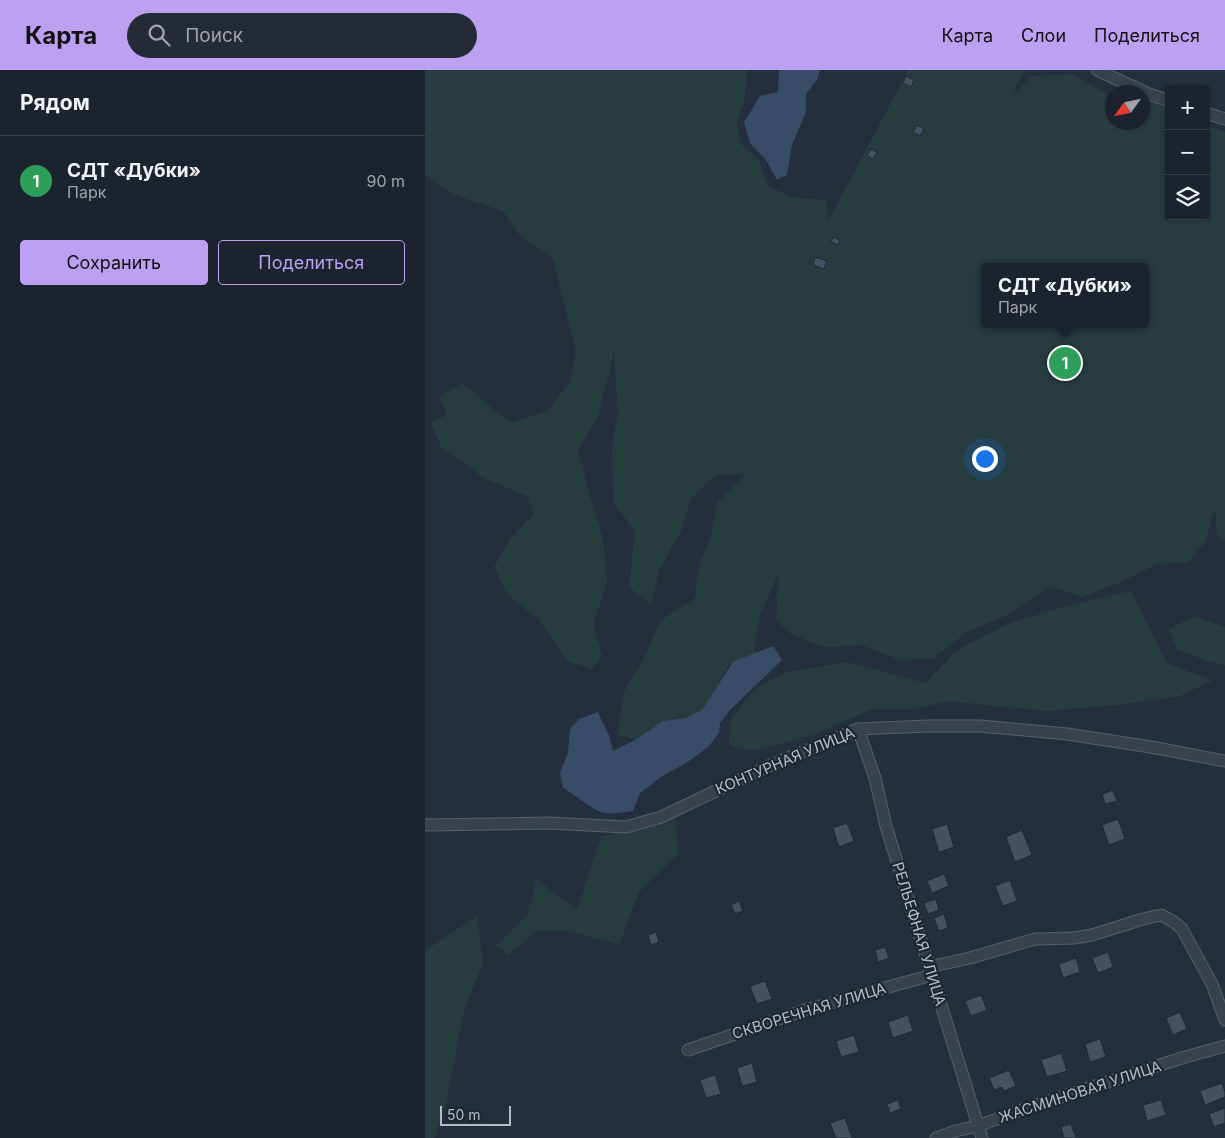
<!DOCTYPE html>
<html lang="ru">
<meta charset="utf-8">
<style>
:root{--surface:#1b232e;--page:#242b36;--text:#f1f3f6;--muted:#a0a4aa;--line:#39404a;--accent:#bca0f2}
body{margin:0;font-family:Inter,sans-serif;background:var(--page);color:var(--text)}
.controls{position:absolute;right:15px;top:15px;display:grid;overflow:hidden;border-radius:5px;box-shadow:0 1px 4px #0004}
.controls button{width:45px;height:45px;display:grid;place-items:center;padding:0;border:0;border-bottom:1px solid var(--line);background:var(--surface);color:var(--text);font:25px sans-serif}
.compass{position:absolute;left:680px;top:15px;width:45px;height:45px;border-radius:50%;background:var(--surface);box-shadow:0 1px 4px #0004;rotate:237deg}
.scale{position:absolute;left:15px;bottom:12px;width:71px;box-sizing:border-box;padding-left:5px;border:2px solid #b4bcc9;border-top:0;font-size:14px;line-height:18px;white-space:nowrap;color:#b4bcc9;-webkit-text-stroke:4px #1d2633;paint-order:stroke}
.you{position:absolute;left:559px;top:388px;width:18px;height:18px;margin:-12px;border:4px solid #fff;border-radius:50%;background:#1a73e8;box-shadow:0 0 0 8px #1a73e833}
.badge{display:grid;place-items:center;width:32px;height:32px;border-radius:50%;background:var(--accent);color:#fff;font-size:16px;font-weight:700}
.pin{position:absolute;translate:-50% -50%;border:2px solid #fff;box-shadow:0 1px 5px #0006}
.popup{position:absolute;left:556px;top:193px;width:168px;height:65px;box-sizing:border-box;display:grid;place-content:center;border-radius:5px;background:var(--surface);filter:drop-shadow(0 1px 4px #0005);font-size:16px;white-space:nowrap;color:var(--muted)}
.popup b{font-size:19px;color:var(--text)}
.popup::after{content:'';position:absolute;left:50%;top:100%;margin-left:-10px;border:10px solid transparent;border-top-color:var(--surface)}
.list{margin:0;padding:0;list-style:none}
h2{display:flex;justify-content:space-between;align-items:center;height:65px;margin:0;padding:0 20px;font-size:21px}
h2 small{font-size:16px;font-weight:400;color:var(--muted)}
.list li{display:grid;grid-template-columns:32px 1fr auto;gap:15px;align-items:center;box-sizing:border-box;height:90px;padding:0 20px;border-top:1px solid var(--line)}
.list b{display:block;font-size:19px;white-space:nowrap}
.list p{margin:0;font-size:16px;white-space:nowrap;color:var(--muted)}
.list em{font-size:16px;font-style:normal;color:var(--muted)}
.actions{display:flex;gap:10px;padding:15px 20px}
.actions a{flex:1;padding:11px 0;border:1px solid var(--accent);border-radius:5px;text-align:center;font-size:18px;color:var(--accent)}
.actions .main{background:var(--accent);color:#111}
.icon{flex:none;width:28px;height:28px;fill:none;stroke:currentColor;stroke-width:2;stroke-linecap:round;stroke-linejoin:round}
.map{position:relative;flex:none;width:800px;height:1068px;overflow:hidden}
header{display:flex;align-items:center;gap:30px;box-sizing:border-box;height:70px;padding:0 25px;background:var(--accent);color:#111}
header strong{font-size:24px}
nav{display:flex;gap:28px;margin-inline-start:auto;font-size:18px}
.search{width:350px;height:45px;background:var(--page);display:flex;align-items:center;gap:12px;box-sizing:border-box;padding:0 18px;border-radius:28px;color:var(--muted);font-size:19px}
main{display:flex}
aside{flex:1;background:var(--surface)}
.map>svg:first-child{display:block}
.green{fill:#263c3f;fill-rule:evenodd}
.water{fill:#394c67}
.building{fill:#455162;stroke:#1f2835}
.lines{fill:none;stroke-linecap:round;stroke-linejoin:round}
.minor-casing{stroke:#565f6c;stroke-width:13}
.minor{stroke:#38414e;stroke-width:11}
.labels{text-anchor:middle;stroke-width:4.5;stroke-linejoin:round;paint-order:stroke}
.street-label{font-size:15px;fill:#b4bcc9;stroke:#1d2633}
</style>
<header>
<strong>Карта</strong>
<div class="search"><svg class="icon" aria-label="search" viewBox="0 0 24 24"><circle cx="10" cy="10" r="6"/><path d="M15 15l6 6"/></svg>Поиск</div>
<nav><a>Карта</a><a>Слои</a><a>Поделиться</a></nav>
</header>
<main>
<aside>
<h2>Рядом<small></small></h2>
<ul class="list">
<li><span class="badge" style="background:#2e9e5b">1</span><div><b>СДТ «Дубки»</b><p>Парк</p></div><em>90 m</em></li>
</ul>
<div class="actions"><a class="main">Сохранить</a><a>Поделиться</a></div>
</aside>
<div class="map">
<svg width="800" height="1068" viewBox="0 0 800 1068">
<rect width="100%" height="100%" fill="#242f3e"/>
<!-- green -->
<path class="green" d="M 0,0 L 323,0 L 319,33 L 312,53 L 316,74 L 333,89 L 343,116 L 369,128 L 402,130 L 403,152 L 483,0 L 600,0 L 587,25 L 606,6 L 649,4 L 687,28 L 688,52 L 718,52 L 718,43 L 726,32 L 744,39 L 744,146 L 781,146 L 781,54 L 800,62 L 800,471 L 792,465 L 790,438 L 780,472 L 763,492 L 733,494 L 696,512 L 657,527 L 626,517 L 585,544 L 542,562 L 509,588 L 475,590 L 436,575 L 398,577 L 366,564 L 351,550 L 354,503 L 334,547 L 329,586 L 303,596 L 277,646 L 238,651 L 210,670 L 192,664 L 199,622 L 220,586 L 235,551 L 270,528 L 275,492 L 287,464 L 292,432 L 321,404 L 293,404 L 266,428 L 256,462 L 234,500 L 226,535 L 204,517 L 210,462 L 188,431 L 187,378 L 193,342 L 189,283 L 173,347 L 153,381 L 164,423 L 178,468 L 182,511 L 168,556 L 177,585 L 167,599 L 142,591 L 114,550 L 82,524 L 69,497 L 86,468 L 108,445 L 104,427 L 59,408 L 16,377 L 6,352 L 22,345 L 14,327 L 37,313 L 86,353 L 123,340 L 144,313 L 151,281 L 128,189 L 95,166 L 78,141 L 30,125 L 0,105 ZM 560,197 L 720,197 L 720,254 L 560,254 Z
M 706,521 L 743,594 L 788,610 L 755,626 L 692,635 L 619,641 L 524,631 L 489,639 L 447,639 L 389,665 L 327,681 L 304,675 L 306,649 L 328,621 L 358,603 L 422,592 L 500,613 L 532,580 L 583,554 L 627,540 Z
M 770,546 L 800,557 L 800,596 L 783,591 L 751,579 L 744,559 Z
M 250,743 L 254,783 L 214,822 L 194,875 L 144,861 L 113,860 L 84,885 L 71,875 L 102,846 L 108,825 L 110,808 L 152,840 L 176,767 Z
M 52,846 L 58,893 L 39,941 L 22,1028 L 10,1068 L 0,1068 L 0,881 Z"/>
<!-- water -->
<path class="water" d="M 354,0 L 395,0 L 392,10 L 381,24 L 381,42 L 367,75 L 362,105 L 352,110 L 341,90 L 325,73 L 319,52 L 335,26 L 353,22 Z
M 348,576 L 357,590 L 305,640 L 295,653 L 294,663 L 284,676 L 263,692 L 236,707 L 215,723 L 208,741 C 201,742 186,744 180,743 C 167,741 150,724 138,718 L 135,703 L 143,682 L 145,659 L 154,649 L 173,642 L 177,651 L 184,665 L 188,681 L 210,670 L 238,651 L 261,648 L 277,640 L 308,592 Z"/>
<!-- building -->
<path class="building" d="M 481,6 L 489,10 L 486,17 L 478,13 Z
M 492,55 L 499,59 L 495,66 L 488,62 Z
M 446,79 L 452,82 L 448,89 L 442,86 Z
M 408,167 L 415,170 L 413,175 L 406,172 Z
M 390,187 L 402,191 L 399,199 L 388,195 Z
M 688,720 L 692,731 L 680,734 L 677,724 Z
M 693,749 L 700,769 L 684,775 L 677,755 Z
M 422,753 L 429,771 L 414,777 L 408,758 Z
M 522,754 L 529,777 L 514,782 L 507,759 Z
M 597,760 L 607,785 L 590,792 L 581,767 Z
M 519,804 L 524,816 L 507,823 L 502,811 Z
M 585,810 L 592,831 L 578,836 L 570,816 Z
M 511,829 L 514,840 L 503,844 L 499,833 Z
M 314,831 L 318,841 L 310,844 L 306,835 Z
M 519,844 L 523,858 L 514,861 L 509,848 Z
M 231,862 L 234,872 L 226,875 L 223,865 Z
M 460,877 L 464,888 L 453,892 L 450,880 Z
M 683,882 L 688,897 L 673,903 L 667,888 Z
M 651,888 L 655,902 L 638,908 L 634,894 Z
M 340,911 L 347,929 L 332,934 L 325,916 Z
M 556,925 L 562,940 L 546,946 L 540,931 Z
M 755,942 L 762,959 L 748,965 L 741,948 Z
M 483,945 L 488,961 L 468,968 L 463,952 Z
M 429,965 L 434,982 L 416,987 L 411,971 Z
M 675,969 L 681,987 L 665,992 L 660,974 Z
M 636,983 L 642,1001 L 622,1007 L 616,990 Z
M 327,993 L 332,1012 L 317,1016 L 312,998 Z
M 584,1000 L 591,1016 L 579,1021 L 577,1017 L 569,1020 L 564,1008 Z
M 290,1005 L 296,1024 L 281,1028 L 275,1010 Z
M 797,1013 L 800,1022 L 800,1027 L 780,1035 L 775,1021 Z
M 473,1030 L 476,1039 L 465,1043 L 462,1034 Z
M 736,1030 L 741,1045 L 722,1051 L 718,1035 Z
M 800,1038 L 800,1053 L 789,1057 L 784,1044 Z
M 420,1048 L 427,1068 L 411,1068 L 405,1053 Z
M 646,1054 L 651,1068 L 639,1068 L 636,1057 Z"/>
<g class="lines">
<!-- minor casing -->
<g class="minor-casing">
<path id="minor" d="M 672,0 L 724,24 L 744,31
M 781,43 L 800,49
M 433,659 L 450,708 L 461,756 L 557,1068
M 0,755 L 125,753 L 201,757 L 236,747 L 346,695 L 433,659 L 503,656 L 555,656 L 642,664 L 726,677 L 800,691
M 504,897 L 545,888 L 610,869 L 649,868 L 667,865 L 718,849 L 736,845 L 749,852 L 757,859 L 787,914 L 800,950
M 263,980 L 380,940 L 507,905
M 511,1068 L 530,1061 L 553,1056 L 602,1038 L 760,987 L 800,976"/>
</g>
<!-- minor -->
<use href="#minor" class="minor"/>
</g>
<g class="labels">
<!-- street labels -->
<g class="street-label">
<text transform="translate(360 691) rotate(-23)" y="5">КОНТУРНАЯ УЛИЦА</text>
<text transform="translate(494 864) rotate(73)" y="5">РЕЛЬЕФНАЯ УЛИЦА</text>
<text transform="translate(384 941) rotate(-17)" y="5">СКВОРЕЧНАЯ УЛИЦА</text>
<text transform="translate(655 1022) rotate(-18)" y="5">ЖАСМИНОВАЯ УЛИЦА</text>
</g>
</g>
</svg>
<div class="controls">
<button>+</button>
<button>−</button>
<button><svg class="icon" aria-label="layers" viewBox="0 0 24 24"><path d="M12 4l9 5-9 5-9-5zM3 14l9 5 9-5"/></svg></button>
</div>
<svg class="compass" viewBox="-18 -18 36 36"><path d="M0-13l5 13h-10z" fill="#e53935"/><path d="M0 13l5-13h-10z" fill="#a0a4aa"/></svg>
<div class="scale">50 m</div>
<div class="you"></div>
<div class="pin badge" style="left:640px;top:293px;background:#2e9e5b">1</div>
<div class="popup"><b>СДТ «Дубки»</b>Парк</div>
</div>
</main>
